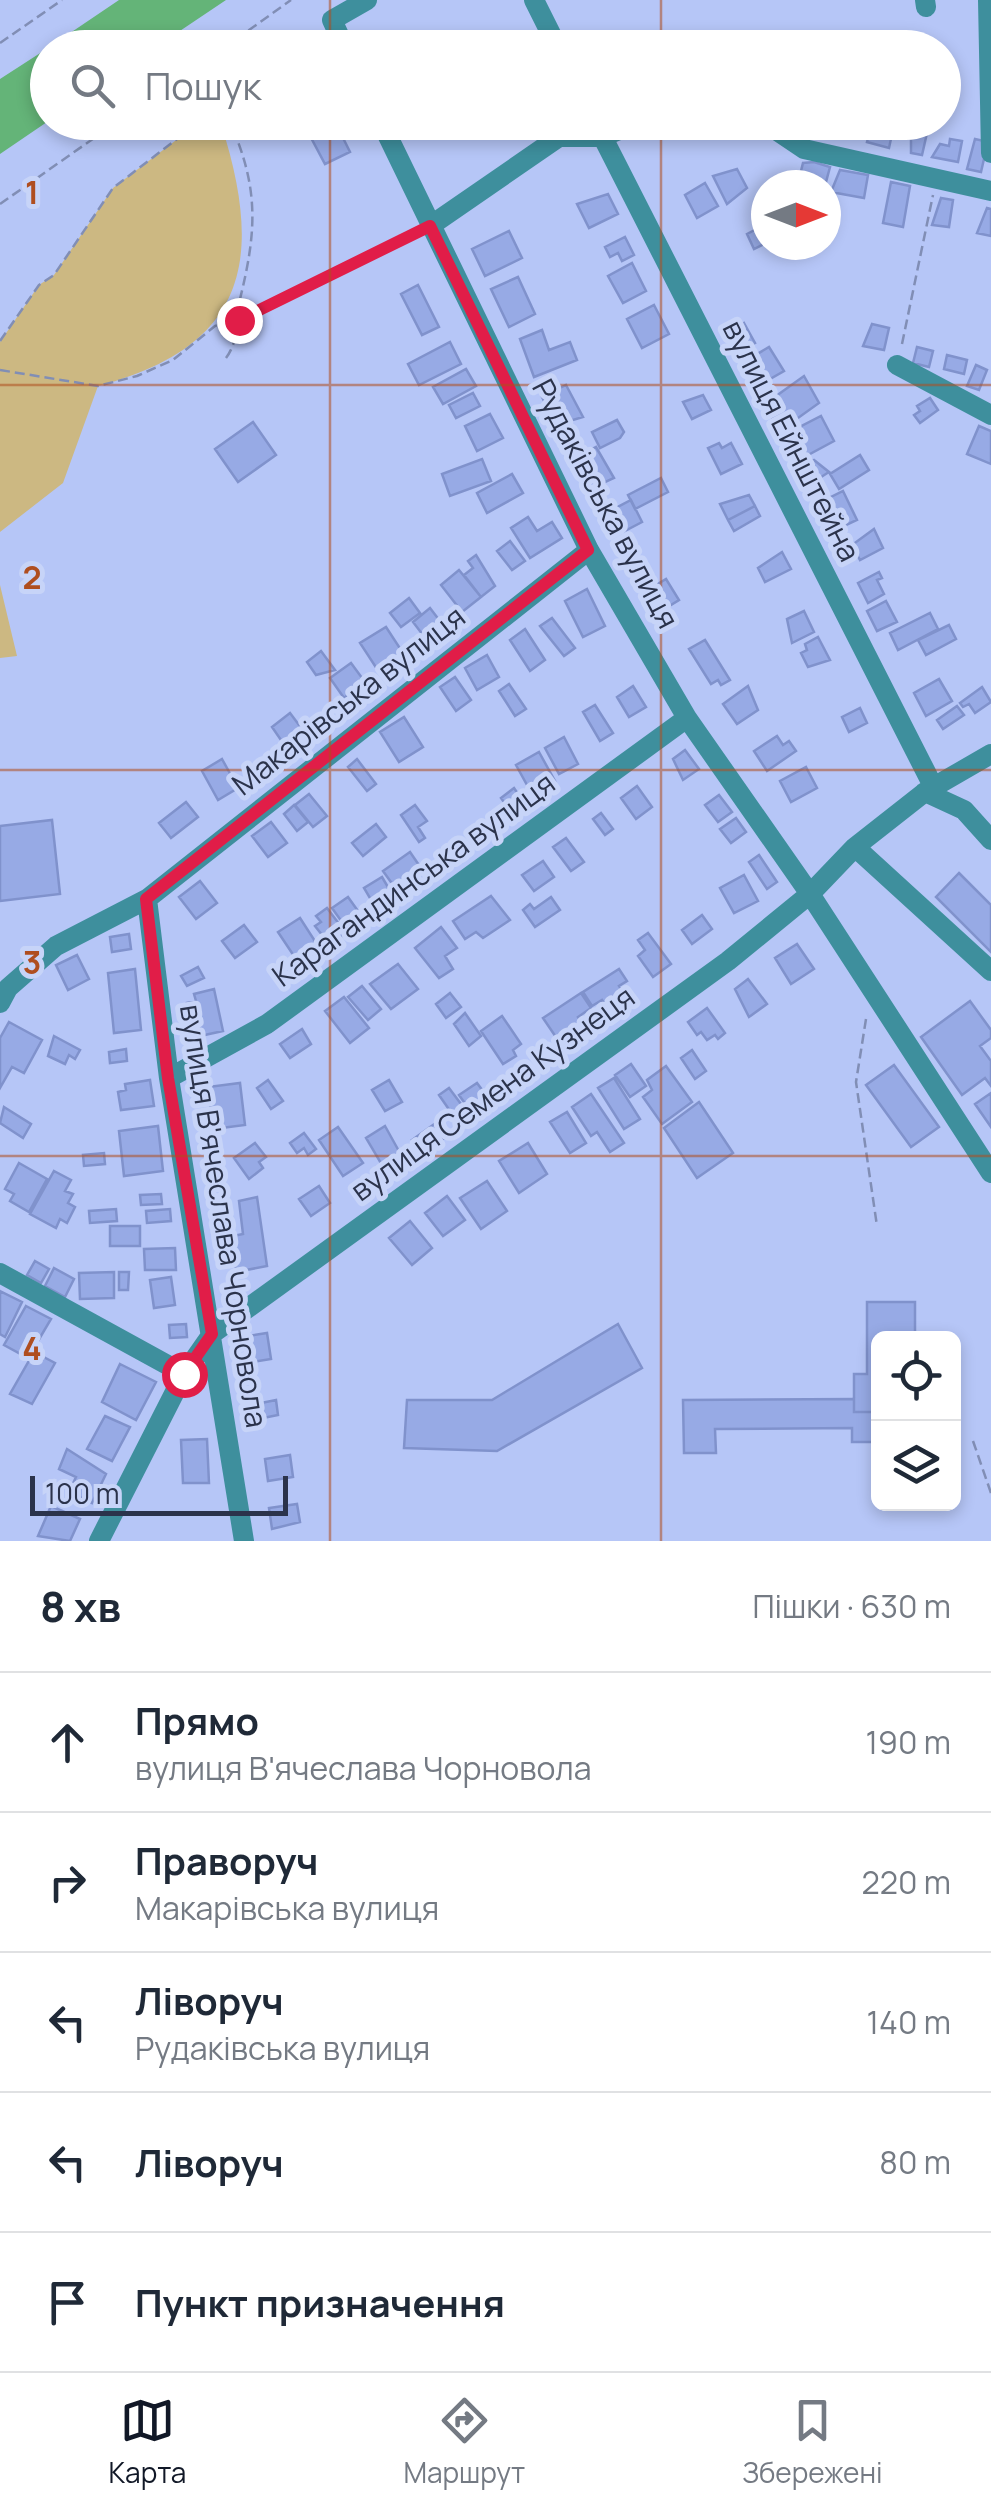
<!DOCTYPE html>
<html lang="uk">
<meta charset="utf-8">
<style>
:root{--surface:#fff;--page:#f2f2f3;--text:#1f2937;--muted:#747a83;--line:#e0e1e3;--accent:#111827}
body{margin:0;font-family:Manrope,sans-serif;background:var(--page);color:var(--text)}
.controls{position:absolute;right:30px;bottom:30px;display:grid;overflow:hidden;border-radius:15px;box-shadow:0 5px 15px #0003}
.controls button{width:90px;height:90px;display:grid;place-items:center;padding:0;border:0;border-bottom:2px solid var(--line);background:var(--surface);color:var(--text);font:50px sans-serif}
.compass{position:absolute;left:751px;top:170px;width:90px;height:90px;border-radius:50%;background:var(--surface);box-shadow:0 5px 15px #0003;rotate:90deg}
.scale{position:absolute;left:30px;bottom:25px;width:258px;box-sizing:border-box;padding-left:10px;border:5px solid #2b334b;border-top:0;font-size:28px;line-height:35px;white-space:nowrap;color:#2b334b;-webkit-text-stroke:8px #c7d4f8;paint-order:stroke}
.stop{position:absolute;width:30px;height:30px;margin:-22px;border:8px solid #e11d48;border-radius:50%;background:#fff}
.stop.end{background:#e11d48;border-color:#fff;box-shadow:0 2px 10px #0008}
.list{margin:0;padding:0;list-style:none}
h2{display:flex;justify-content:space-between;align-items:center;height:130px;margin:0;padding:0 40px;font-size:42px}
h2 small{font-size:32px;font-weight:400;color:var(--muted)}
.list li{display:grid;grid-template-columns:65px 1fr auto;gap:30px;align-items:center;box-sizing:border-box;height:140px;padding:0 40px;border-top:2px solid var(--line)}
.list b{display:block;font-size:38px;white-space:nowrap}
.list p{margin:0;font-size:32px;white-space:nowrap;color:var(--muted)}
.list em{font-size:32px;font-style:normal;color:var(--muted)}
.icon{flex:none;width:55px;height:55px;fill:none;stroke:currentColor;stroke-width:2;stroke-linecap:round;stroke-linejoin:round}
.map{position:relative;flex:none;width:991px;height:1541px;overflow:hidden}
.search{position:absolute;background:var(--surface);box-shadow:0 5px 15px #0003;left:30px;right:30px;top:30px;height:110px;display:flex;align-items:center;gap:25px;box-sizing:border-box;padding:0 35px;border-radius:55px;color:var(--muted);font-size:38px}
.sheet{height:830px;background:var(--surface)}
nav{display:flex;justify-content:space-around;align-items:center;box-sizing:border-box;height:140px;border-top:2px solid var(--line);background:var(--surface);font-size:28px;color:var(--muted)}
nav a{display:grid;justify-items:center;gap:5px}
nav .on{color:var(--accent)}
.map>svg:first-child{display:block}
.green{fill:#ccb882}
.water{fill:#64b478}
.building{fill:#97aae5;stroke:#8092cc;stroke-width:2.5}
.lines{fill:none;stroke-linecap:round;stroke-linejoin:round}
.path{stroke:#818eb5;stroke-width:2.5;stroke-dasharray:10 5;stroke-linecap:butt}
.minor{stroke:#3e8f9d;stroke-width:20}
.route{stroke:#e11d48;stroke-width:12}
.grid{fill:none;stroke:#af4e1f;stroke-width:2.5;stroke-opacity:0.55}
.labels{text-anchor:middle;stroke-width:10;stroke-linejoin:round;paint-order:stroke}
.street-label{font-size:30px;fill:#2b334b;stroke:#c7d4f8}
.grid-label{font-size:32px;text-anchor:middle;font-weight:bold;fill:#af4e1f;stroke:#c7d4f8;stroke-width:10;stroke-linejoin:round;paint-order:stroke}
</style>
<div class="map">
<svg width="991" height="1541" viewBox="0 0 991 1541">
<rect width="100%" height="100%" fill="#b6c6f7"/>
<!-- green -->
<path class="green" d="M 200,122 L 221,124 C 265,261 246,347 98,386 L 63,483 L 0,532 L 0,342 L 39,285 L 54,275 L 113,188 Z
M 0,585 L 17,656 L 0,658 Z"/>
<!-- water -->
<path class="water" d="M 119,0 L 226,0 L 156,47 L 48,48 Z
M 48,48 L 47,122 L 0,154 L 0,79 Z"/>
<!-- building -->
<path class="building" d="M 328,122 L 335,122 L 350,152 L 325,164 L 308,132 Z
M 872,122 L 894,125 L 889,148 L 867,142 Z
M 911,130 L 927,133 L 922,155 L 911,153 Z
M 950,139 L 962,141 L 958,162 L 932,157 L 940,144 L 949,146 Z
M 975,139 L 984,141 L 986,150 L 981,172 L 967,169 Z
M 814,162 L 830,167 L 826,182 L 800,175 L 803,163 Z
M 737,169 L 747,188 L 727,204 L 713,176 Z
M 840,170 L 868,175 L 864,198 L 831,192 Z
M 891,182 L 910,186 L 903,227 L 883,223 Z
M 705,183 L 718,206 L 697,218 L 685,195 Z
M 608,194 L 618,214 L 589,228 L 577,204 Z
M 941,198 L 953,200 L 949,227 L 932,225 Z
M 987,208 L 991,209 L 991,236 L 977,233 Z
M 766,224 L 766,243 L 754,249 L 747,234 Z
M 509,231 L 522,258 L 485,276 L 472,249 Z
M 625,237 L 634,255 L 622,261 L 618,253 L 610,257 L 605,247 Z
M 632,263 L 646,291 L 623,303 L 608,276 Z
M 518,277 L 535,314 L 509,327 L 491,289 Z
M 418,285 L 439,327 L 422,335 L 401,294 Z
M 654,305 L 669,334 L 642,348 L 627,319 Z
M 744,323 L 755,343 L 740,351 L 729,331 Z
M 872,324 L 889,328 L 884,350 L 863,346 Z
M 542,330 L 549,350 L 570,342 L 577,360 L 534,377 L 520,339 Z
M 450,342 L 461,364 L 419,385 L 408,364 Z
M 769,347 L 784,371 L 756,387 L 742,363 Z
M 917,347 L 933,351 L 929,367 L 913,363 Z
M 947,355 L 967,360 L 964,374 L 944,369 Z
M 976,365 L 987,370 L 979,390 L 967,386 Z
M 466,369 L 476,386 L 443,404 L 433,387 Z
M 804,376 L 819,403 L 784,428 L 780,422 L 776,425 L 765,404 Z
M 566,385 L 583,417 L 556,425 L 542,397 Z
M 473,393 L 480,406 L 456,418 L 449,405 Z
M 703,395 L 711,410 L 692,419 L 683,402 Z
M 930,398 L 938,410 L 920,423 L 914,415 L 920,411 L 917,406 Z
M 490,414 L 503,438 L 477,451 L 465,426 Z
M 821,416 L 834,441 L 795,462 L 782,436 Z
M 617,420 L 624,432 L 620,438 L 600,448 L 592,432 Z
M 253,422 L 276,455 L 238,482 L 215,449 Z
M 979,426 L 991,431 L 991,464 L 967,454 Z
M 719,443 L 722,448 L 731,443 L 742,464 L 721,474 L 708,448 Z
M 596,447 L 614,478 L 601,484 L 598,479 L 591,483 L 576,458 Z
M 860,455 L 869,470 L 839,489 L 830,474 Z
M 482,459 L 491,481 L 450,496 L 442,474 Z
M 814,460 L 829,472 L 807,486 L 797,470 Z
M 512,474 L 523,493 L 487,513 L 477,493 Z
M 661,478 L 668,492 L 635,509 L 628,495 Z
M 843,491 L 857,520 L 831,532 L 817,504 Z
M 749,495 L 755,506 L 728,520 L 720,504 Z
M 631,500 L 642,522 L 619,534 L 608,512 Z
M 755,506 L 760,516 L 734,531 L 728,520 Z
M 528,517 L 537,531 L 552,522 L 562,538 L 530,558 L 511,528 Z
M 874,529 L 883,548 L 860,560 L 852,545 Z
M 510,541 L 525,561 L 512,570 L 497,551 Z
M 782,552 L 791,569 L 765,582 L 758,568 Z
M 476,555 L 495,586 L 481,597 L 464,575 L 473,568 L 468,561 Z
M 459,570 L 481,597 L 462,612 L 441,585 Z
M 879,572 L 882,578 L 877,580 L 884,594 L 868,603 L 858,583 Z
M 666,579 L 679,600 L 666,608 L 653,587 Z
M 587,589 L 605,626 L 583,637 L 565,601 Z
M 409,598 L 420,613 L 401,627 L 390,613 Z
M 886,601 L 897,622 L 877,631 L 867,611 Z
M 430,608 L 443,625 L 426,639 L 413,622 Z
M 804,611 L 814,632 L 792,643 L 787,619 Z
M 930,613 L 938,629 L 898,650 L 890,633 Z
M 552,618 L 575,648 L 564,656 L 540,626 Z
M 949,625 L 956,639 L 926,655 L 918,640 Z
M 386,627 L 405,656 L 379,672 L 360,643 Z
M 525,629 L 545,660 L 530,671 L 510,640 Z
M 818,637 L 830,660 L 808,667 L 801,653 L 807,650 L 805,644 Z
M 705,640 L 730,680 L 721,685 L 718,680 L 711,684 L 689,649 Z
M 321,651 L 335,670 L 316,675 L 307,662 Z
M 487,655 L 499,677 L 477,690 L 465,668 Z
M 351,663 L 365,682 L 344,698 L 330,678 Z
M 455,677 L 471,700 L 456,711 L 440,687 Z
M 939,679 L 952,701 L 926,716 L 914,693 Z
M 509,684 L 526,709 L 515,716 L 499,691 Z
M 633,686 L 646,707 L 629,717 L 617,697 Z
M 748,686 L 758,710 L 737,724 L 723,704 Z
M 982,687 L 991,702 L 975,713 L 969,704 L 963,707 L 960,703 Z
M 595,705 L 613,733 L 600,741 L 583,712 Z
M 957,706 L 964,715 L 943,729 L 937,720 Z
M 860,708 L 867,723 L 849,732 L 842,717 Z
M 290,713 L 302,729 L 283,743 L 272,727 Z
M 404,717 L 423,747 L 399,762 L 380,732 Z
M 777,736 L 783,745 L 789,741 L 796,751 L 767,771 L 754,751 Z
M 564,737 L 578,764 L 559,774 L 545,748 Z
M 685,750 L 699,769 L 683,780 L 673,759 Z
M 539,752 L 555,781 L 532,794 L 516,765 Z
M 222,759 L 238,788 L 218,800 L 202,771 Z
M 357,759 L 376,784 L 367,791 L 348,767 Z
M 806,767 L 817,788 L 791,802 L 780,781 Z
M 637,786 L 652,807 L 636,819 L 621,798 Z
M 514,788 L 524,803 L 511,812 L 501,798 Z
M 309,794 L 327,816 L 313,827 L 295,805 Z
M 719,795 L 732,812 L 718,822 L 705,805 Z
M 186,802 L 198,817 L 171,838 L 159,823 Z
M 294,805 L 308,822 L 297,831 L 284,814 Z
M 415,805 L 427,821 L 418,827 L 425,838 L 419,842 L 401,815 Z
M 601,813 L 613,829 L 605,835 L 593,819 Z
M 736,818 L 746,832 L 731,843 L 720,829 Z
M 52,820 L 60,894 L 0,901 L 0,826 Z
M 271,822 L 287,843 L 268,857 L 252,836 Z
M 376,824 L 386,837 L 363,856 L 352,843 Z
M 566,838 L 584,862 L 571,871 L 553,847 Z
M 410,852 L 423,871 L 396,889 L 383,871 Z
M 759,855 L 777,882 L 767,889 L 749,862 Z
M 543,861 L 554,877 L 534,891 L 522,875 Z
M 959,873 L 991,905 L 991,952 L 936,897 Z
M 744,875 L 758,901 L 734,913 L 720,888 Z
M 382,877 L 395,899 L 377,910 L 364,888 Z
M 200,881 L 217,903 L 196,919 L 179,897 Z
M 491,896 L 510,920 L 483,938 L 476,932 L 465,939 L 453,921 Z
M 348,897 L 363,918 L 347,929 L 332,908 Z
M 551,897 L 560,910 L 535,927 L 523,910 L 530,904 L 534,909 Z
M 327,908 L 346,933 L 330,945 L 315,926 L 321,922 L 316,916 Z
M 702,915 L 712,929 L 692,944 L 682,930 Z
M 300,918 L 322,952 L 300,965 L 278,932 Z
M 244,925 L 257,942 L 235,958 L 222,941 Z
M 441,927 L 457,948 L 445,956 L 453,969 L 439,978 L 415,948 Z
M 648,933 L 671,964 L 653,977 L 638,956 L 645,950 L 638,940 Z
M 129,934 L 131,949 L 112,952 L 110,937 Z
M 797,944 L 814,969 L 791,984 L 775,958 Z
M 77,955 L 89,979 L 68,990 L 56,965 Z
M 398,964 L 418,989 L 391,1009 L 370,984 Z
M 198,967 L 204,978 L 187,986 L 181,976 Z
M 135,969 L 141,1030 L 114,1033 L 108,973 Z
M 619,969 L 627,981 L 619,986 L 627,999 L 609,1010 L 602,1000 L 592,1006 L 583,992 Z
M 748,979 L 767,1004 L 749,1017 L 735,989 Z
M 362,986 L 381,1009 L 368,1020 L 348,997 Z
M 214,989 L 223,1031 L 200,1036 L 187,1003 L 196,1001 L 194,994 Z
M 450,993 L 461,1007 L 446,1018 L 436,1004 Z
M 581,993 L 591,1008 L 578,1017 L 586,1029 L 562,1046 L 543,1018 Z
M 344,997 L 369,1028 L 350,1043 L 325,1011 Z
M 970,1001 L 991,1030 L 991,1038 L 980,1046 L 991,1061 L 991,1086 L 985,1078 L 962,1095 L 921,1037 Z
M 707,1008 L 725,1033 L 718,1039 L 715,1035 L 707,1040 L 701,1032 L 697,1035 L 688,1022 Z
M 465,1013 L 481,1036 L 469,1046 L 454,1024 Z
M 502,1016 L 521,1044 L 513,1050 L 516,1056 L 503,1064 L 481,1031 Z
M 9,1022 L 42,1040 L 24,1073 L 12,1067 L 0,1088 L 0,1038 Z
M 302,1029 L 311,1044 L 290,1058 L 280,1044 Z
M 54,1036 L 80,1050 L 75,1059 L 69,1055 L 65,1064 L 48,1056 Z
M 126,1049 L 127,1061 L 110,1063 L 109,1052 Z
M 692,1050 L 706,1071 L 695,1079 L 681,1058 Z
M 631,1064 L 646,1086 L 630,1097 L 615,1075 Z
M 894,1065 L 939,1127 L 911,1147 L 866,1085 Z
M 666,1066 L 692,1102 L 662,1124 L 643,1097 L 652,1090 L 647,1080 Z
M 614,1078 L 640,1119 L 624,1129 L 598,1088 Z
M 150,1080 L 154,1106 L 121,1110 L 118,1092 L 126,1090 L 125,1084 Z
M 268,1080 L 283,1101 L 271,1109 L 257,1088 Z
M 389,1080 L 402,1102 L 385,1111 L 372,1090 Z
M 240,1083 L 245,1125 L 213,1129 L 208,1087 Z
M 477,1083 L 489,1099 L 471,1112 L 459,1095 Z
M 449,1088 L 470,1116 L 459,1124 L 439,1095 Z
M 991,1093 L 991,1127 L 975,1104 Z
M 591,1094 L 624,1143 L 610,1152 L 597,1132 L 591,1136 L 572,1107 Z
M 699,1102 L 733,1153 L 697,1178 L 664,1128 Z
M 4,1107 L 31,1124 L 23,1138 L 0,1123 Z
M 567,1112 L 586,1143 L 570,1153 L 550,1122 Z
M 440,1120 L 450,1134 L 422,1154 L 412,1140 Z
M 158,1126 L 163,1171 L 124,1176 L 119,1131 Z
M 385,1126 L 400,1153 L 382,1165 L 366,1138 Z
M 338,1127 L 363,1163 L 343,1176 L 319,1140 Z
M 304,1133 L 316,1149 L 308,1155 L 304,1148 L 297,1153 L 290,1143 Z
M 255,1143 L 266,1157 L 259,1162 L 263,1168 L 249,1179 L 234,1158 Z
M 528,1143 L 547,1174 L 519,1193 L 499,1161 Z
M 104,1153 L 105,1164 L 84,1166 L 83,1155 Z
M 19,1163 L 47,1179 L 29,1212 L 10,1201 L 14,1194 L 5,1189 Z
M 54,1171 L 71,1180 L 65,1191 L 73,1194 L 68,1203 L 75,1207 L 67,1223 L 60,1219 L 56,1228 L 30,1214 Z
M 487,1181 L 507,1211 L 481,1229 L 460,1198 Z
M 319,1186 L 330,1203 L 311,1216 L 299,1199 Z
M 161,1194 L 162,1204 L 141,1205 L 140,1195 Z
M 447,1196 L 465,1220 L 443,1236 L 425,1213 Z
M 257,1197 L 267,1266 L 236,1272 L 233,1236 L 243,1234 L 239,1201 Z
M 116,1209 L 117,1221 L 90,1223 L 89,1211 Z
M 170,1209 L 171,1221 L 147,1223 L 146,1211 Z
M 410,1221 L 432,1248 L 412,1265 L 389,1238 Z
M 110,1226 L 140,1226 L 140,1246 L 110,1246 Z
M 175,1248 L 176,1270 L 145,1270 L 144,1249 Z
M 35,1261 L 49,1269 L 41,1283 L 27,1275 Z
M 54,1268 L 74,1279 L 65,1297 L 45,1286 Z
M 114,1272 L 114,1298 L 80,1299 L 79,1273 Z
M 119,1272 L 129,1272 L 128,1290 L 119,1290 Z
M 171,1277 L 175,1305 L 154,1308 L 150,1280 Z
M 0,1291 L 22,1302 L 5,1337 L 0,1334 Z
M 867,1302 L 915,1302 L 915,1338 L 878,1338 L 878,1412 L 854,1412 L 854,1374 L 867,1374 Z
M 26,1306 L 51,1319 L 28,1358 L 4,1345 Z
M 186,1324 L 187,1337 L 170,1338 L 169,1325 Z
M 618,1324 L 642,1368 L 497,1451 L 404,1448 L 407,1400 L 492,1400 Z
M 267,1333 L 271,1359 L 252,1362 L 248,1336 Z
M 34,1352 L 55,1363 L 32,1404 L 10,1394 Z
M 120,1364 L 156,1382 L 136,1420 L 102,1402 Z
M 854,1399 L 854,1412 L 878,1412 L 878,1461 L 877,1442 L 852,1442 L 852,1428 L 715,1429 L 716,1453 L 684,1453 L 683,1400 Z
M 276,1400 L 278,1415 L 258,1419 L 256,1404 Z
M 105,1416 L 130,1427 L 112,1461 L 87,1449 Z
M 207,1439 L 209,1483 L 183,1483 L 181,1440 Z
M 67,1449 L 106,1474 L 92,1503 L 69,1492 L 76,1477 L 59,1469 Z
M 290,1455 L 293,1477 L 268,1481 L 265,1459 Z
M 297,1504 L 300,1522 L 272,1529 L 269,1508 Z
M 51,1506 L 80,1519 L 70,1541 L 38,1536 Z"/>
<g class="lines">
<!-- path -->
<path class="path" d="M 0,43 L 62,0
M 224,48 L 291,0
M 310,48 L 318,37
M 0,204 L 117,122
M 0,341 L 39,285 L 54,275 L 113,188 L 199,122
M 902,344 L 933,195
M 226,358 C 240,339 235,320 240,299 C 257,230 259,188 230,122
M 0,370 L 98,386 L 137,376 L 173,360 L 215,326 L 273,306 L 415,234
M 866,1019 L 856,1082 L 877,1226
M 973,1441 L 991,1493"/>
<!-- minor -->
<path class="minor" d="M 534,0 L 558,48
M 925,0 L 926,7
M 988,0 L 991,153
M 345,48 L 332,20 L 367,0
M 381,122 L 589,550 L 687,718 L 810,894 L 991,1173
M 595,122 L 933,786
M 764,122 L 804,149 L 991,191
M 430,226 L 559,137 L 602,137 L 639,122
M 897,365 L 991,415
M 925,792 L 964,810 L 991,840
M 855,847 L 991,971
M 147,899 L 169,1078 L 244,1541
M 0,1003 L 8,988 L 56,946 L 147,899 L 589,550
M 169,1078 L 267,1024 L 687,718
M 0,1273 L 184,1374
M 99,1541 L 184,1374 L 212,1334 L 728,961 L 810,894 L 855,847 L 925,792 L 991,754"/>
</g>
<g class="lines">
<!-- route -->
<path class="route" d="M 184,1374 L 212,1334 L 168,1078 L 146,899 L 588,550 L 430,226 L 239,320"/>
</g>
<!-- grid -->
<path class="grid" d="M 330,0 L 330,48M 661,0 L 661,48M 330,122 L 330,1541M 661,122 L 661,1541M 0,385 L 991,385M 0,770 L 991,770M 0,1156 L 991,1156"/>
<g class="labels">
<!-- street labels -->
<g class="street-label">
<text transform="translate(791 441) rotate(63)" y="10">вулиця Ейнштейна</text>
<text transform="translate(605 504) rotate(62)" y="10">Рудаківська вулиця</text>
<text transform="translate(349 701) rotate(-38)" y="10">Макарівська вулиця</text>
<text transform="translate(414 880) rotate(-36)" y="10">Карагандинська вулиця</text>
<text transform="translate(493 1094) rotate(-36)" y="10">вулиця Семена Кузнеця</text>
<text transform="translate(223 1216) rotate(81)" y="10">вулиця В'ячеслава Чорновола</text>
</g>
</g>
<g class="grid-label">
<text x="32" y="204">1</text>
<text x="32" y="589">2</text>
<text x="32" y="974">3</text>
<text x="32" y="1360">4</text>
</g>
</svg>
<div class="controls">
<button><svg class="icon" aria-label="locate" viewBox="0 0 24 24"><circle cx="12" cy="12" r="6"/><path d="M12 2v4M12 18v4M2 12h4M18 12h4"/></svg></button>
<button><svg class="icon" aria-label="layers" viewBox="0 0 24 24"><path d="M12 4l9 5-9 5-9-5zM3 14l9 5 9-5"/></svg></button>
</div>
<svg class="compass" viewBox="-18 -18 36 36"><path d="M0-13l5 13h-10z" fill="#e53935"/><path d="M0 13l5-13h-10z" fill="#747a83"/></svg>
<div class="scale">100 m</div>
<div class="stop" style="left:184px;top:1374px"></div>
<div class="stop end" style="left:239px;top:320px"></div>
<div class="search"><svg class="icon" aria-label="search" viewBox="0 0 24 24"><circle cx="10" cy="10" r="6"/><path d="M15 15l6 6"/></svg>Пошук</div>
</div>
<section class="sheet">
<h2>8 хв<small>Пішки · 630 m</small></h2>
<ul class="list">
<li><svg class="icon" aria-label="ahead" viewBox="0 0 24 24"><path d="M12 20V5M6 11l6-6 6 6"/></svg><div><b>Прямо</b><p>вулиця В'ячеслава Чорновола</p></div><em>190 m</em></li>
<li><svg class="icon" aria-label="right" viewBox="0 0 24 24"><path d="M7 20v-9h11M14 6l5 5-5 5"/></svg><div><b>Праворуч</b><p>Макарівська вулиця</p></div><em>220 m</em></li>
<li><svg class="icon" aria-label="left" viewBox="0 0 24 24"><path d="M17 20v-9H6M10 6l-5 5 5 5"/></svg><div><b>Ліворуч</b><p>Рудаківська вулиця</p></div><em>140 m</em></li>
<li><svg class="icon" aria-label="left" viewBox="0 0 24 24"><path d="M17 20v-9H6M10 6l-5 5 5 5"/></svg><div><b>Ліворуч</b></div><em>80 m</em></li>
<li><svg class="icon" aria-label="arrive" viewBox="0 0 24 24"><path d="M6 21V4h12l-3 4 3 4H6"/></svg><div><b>Пункт призначення</b></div></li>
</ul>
</section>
<nav>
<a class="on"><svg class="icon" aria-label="map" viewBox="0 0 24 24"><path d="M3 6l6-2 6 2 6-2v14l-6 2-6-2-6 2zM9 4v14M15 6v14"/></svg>Карта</a>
<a><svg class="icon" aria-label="directions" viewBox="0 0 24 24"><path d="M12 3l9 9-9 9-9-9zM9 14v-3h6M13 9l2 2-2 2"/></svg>Маршрут</a>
<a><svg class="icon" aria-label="saved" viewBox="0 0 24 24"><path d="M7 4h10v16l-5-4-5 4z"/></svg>Збережені</a>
</nav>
